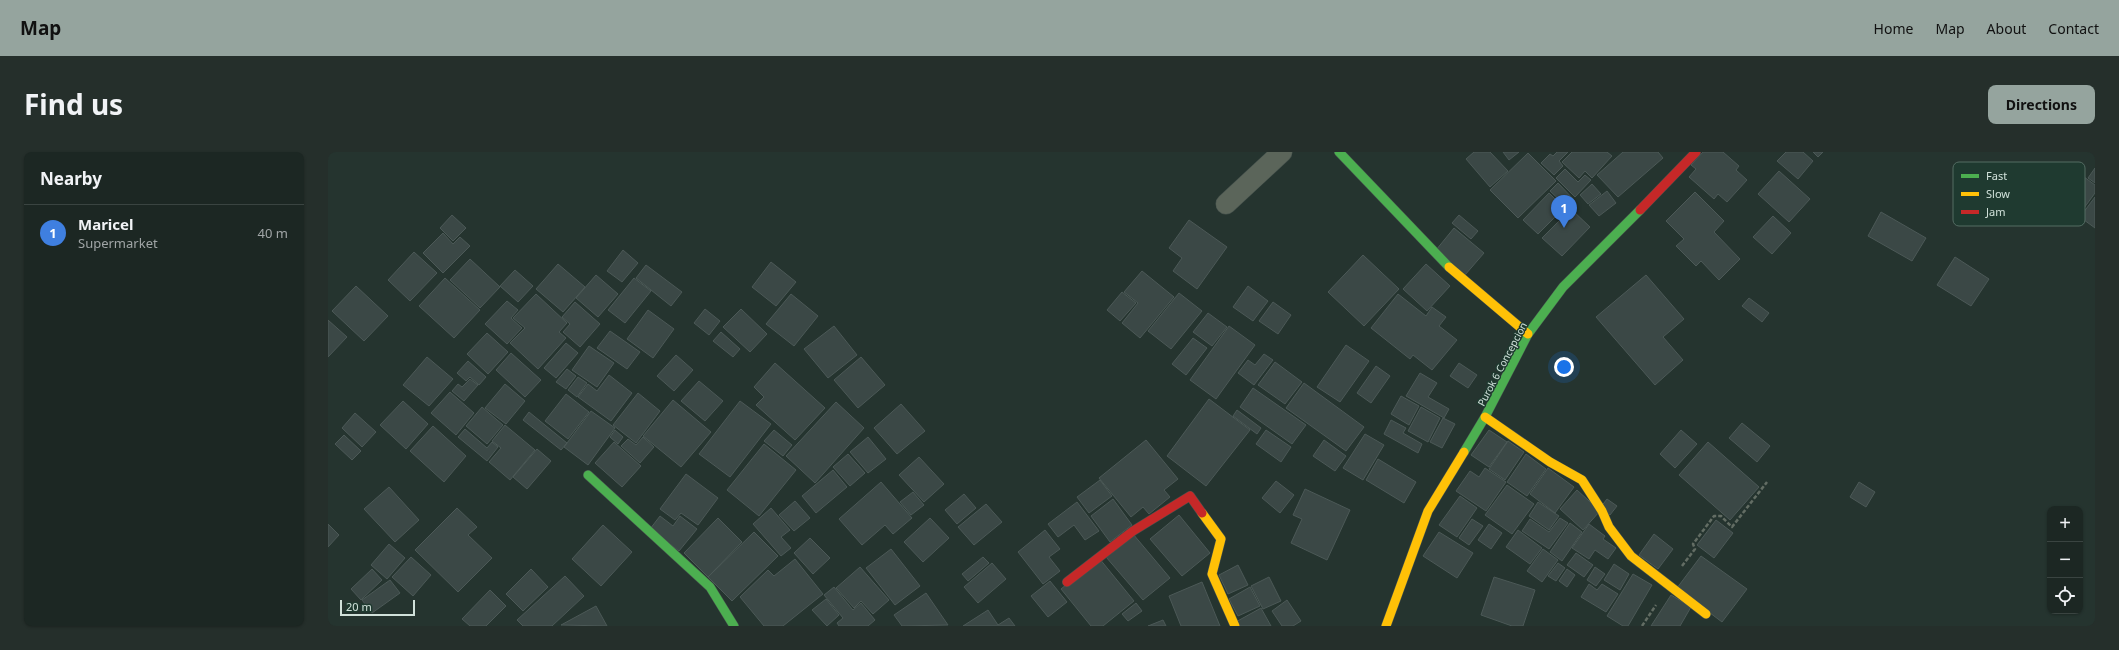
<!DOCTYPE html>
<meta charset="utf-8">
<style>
:root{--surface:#1c2723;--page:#252f2b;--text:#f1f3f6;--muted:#a0a5a6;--line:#3a4441;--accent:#95a49e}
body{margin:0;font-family:"Noto Sans",sans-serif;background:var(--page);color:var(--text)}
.controls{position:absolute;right:12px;bottom:12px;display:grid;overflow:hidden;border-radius:8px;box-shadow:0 1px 3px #0004}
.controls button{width:36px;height:36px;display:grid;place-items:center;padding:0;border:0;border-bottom:1px solid var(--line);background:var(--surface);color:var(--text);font:20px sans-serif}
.scale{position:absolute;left:12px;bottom:10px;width:75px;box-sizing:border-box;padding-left:4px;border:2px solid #d1e1da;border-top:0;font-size:11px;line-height:14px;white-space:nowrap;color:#d1e1da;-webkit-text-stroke:3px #1f3a30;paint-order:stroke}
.you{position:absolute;left:1236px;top:215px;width:14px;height:14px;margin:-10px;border:3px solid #fff;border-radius:50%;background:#1a73e8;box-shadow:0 0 0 6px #1a73e833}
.badge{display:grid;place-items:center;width:26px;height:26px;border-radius:50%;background:var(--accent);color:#fff;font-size:13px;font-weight:700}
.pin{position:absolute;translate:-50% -33px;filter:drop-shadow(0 1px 2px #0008)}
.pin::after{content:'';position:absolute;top:21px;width:14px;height:12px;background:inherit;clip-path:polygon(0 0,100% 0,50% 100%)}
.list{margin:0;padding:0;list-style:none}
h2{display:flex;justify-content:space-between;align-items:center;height:52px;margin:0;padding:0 16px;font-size:17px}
h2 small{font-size:13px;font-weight:400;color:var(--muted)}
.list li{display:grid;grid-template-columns:26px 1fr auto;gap:12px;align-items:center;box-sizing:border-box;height:56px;padding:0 16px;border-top:1px solid var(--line)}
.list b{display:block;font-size:15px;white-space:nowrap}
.list p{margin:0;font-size:13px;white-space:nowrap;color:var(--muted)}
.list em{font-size:13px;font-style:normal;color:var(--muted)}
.icon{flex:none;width:22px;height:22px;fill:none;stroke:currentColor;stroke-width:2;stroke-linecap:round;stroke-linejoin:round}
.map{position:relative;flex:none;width:1767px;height:474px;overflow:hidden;border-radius:8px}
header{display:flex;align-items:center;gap:24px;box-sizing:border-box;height:56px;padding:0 20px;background:var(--accent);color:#111}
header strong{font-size:19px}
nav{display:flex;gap:22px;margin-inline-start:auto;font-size:14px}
.intro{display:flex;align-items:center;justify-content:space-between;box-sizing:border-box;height:96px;padding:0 24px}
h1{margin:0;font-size:28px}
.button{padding:10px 18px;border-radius:8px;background:var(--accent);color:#111;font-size:14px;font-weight:700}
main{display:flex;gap:24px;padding:0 24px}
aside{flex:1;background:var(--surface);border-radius:8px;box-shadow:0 1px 3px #0004}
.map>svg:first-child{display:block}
.building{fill:#3b4846;stroke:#4c5957}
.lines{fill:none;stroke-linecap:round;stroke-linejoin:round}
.street-casing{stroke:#46524d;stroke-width:21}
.fast-casing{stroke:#46524d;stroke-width:10}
.slow-casing{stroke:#46524d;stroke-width:10}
.jam-casing{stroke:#46524d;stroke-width:10}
.path{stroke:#636d64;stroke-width:2.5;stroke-dasharray:4 2;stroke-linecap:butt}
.street{stroke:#5b655a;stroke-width:20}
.fast{stroke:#4caf50;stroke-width:9}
.slow{stroke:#ffc107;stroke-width:9}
.jam{stroke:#c62828;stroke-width:9}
.labels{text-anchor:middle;stroke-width:3;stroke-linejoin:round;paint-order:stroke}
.street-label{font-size:10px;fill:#d1e1da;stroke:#1f3a30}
.key{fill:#1f3a30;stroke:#546c63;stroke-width:1}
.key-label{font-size:11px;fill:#d1e1da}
</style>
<header>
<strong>Map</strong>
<nav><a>Home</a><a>Map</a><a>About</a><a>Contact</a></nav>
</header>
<div class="intro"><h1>Find us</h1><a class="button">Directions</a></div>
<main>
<aside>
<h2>Nearby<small></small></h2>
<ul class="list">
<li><span class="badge" style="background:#3f7fe0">1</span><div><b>Maricel</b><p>Supermarket</p></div><em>40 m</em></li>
</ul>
</aside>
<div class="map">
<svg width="1767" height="474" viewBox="0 0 1767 474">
<rect width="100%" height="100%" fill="#25342f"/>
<!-- building -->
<path class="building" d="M 1146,0 L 1162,0 L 1180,19 L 1162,35 L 1138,7 Z
M 1175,0 L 1191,0 L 1181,8 Z
M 1229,0 L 1240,0 L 1231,9 L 1235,14 L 1226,23 L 1213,11 L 1222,2 L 1225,4 Z
M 1244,0 L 1279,0 L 1284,4 L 1264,26 L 1257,19 L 1251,26 L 1234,10 Z
M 1295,0 L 1330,0 L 1335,6 L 1290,45 L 1269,23 Z
M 1375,0 L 1395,0 L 1411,14 L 1408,18 L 1419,28 L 1399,50 L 1390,42 L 1386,47 L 1361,25 L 1368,17 L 1363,13 Z
M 1458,0 L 1475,0 L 1485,9 L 1470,27 L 1449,9 Z
M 1485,0 L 1495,0 L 1490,5 Z
M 1200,1 L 1228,29 L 1190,66 L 1162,38 Z
M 1744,16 L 1767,33 L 1767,41 L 1748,67 L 1721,47 Z
M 1767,16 L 1767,31 L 1760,26 Z
M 1237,17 L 1250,30 L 1257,23 L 1263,28 L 1247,45 L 1228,26 Z
M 1451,19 L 1482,47 L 1461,70 L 1430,42 Z
M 1230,31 L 1247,49 L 1240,56 L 1222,39 Z
M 1264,32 L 1273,42 L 1260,52 L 1252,43 Z
M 1279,39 L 1288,51 L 1271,64 L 1261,53 Z
M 1367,40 L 1396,69 L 1386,80 L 1412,107 L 1391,128 L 1373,109 L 1368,114 L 1348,94 L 1356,87 L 1338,69 Z
M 1221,41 L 1236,56 L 1210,82 L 1195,68 Z
M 1767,45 L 1767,76 L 1752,65 Z
M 1243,57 L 1262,75 L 1234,104 L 1214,86 Z
M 1553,60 L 1598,86 L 1584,109 L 1540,84 Z
M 124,63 L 138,76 L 125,89 L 112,76 Z
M 1131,63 L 1150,79 L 1143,87 L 1124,71 Z
M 1445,64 L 1463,81 L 1444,102 L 1425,85 Z
M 861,68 L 899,95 L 869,137 L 845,119 L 854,106 L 841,96 Z
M 1126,76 L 1156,101 L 1137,123 L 1108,98 Z
M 115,81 L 125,92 L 132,85 L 142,94 L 115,121 L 95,101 Z
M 295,98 L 310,111 L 294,130 L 279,119 Z
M 86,100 L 109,121 L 82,149 L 60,128 Z
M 1035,103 L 1071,137 L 1036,174 L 1000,140 Z
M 1627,105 L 1661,127 L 1643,154 L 1609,133 Z
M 142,107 L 172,135 L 152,156 L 122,128 Z
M 443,110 L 468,130 L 448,154 L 424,135 Z
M 230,112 L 257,135 L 235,160 L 208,137 Z
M 1098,112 L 1122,134 L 1099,159 L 1075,137 Z
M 318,113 L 354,140 L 343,154 L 308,126 Z
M 187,118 L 205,134 L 190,150 L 172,134 Z
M 814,119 L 846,145 L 812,186 L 794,171 L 810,151 L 796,140 Z
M 268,123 L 290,142 L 270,165 L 248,146 Z
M 1318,123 L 1356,167 L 1335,185 L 1355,208 L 1327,233 L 1268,165 Z
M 117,126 L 152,158 L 126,186 L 91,154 Z
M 306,126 L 323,139 L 297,171 L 280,158 Z
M 28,134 L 60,164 L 36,189 L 4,159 Z
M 920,134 L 940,149 L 925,169 L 905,155 Z
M 794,140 L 808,151 L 792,169 L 779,158 Z
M 851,141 L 874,159 L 843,197 L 820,179 Z
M 208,142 L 239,171 L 231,180 L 238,186 L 210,217 L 182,191 L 197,176 L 185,166 Z
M 463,142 L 490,164 L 466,194 L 438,172 Z
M 1070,142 L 1098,164 L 1104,155 L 1118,165 L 1111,174 L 1129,188 L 1104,218 L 1085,203 L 1082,207 L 1043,176 Z
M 1421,146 L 1441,161 L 1434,170 L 1414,154 Z
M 179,149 L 190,158 L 183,166 L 194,176 L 179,192 L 157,172 Z
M 247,150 L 272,172 L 252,195 L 235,180 L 242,172 L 234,165 Z
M 945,150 L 963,163 L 950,182 L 931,169 Z
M 377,157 L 392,169 L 381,183 L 366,171 Z
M 413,157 L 439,182 L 422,200 L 395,175 Z
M 320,158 L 346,177 L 325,206 L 299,187 Z
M 880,161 L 899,175 L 884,194 L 865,180 Z
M 0,168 L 19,185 L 0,205 Z
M 506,174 L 529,203 L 500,226 L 476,197 Z
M 901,174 L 927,193 L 888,247 L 862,228 Z
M 282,179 L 312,200 L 299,217 L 269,196 Z
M 393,180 L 412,197 L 405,205 L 385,189 Z
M 159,181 L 180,200 L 160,222 L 139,202 Z
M 865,186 L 879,196 L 858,223 L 844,212 Z
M 238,191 L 250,201 L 228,226 L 216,216 Z
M 1018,193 L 1041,209 L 1012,250 L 989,235 Z
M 261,194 L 286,211 L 269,235 L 244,218 Z
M 183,201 L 213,228 L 197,245 L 168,218 Z
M 936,202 L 945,208 L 926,233 L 910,221 L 920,208 L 927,213 Z
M 348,203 L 365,218 L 346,239 L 329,224 Z
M 99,205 L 125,227 L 101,254 L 75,233 Z
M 533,205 L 557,233 L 530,256 L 506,228 Z
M 140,209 L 158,225 L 151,233 L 142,225 L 138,229 L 129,221 Z
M 947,210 L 974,230 L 957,252 L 930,233 Z
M 447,211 L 497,256 L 467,288 L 428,253 L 436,245 L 426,235 Z
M 1131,211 L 1149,223 L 1140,236 L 1122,224 Z
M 1048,214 L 1062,224 L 1043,251 L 1029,241 Z
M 239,217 L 248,224 L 238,237 L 228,230 Z
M 1092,221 L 1109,231 L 1100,245 L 1121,257 L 1116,266 L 1078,244 Z
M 281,223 L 304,241 L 283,269 L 250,245 L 260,232 L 269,239 Z
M 250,225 L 259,231 L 249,245 L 240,238 Z
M 142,227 L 150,233 L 136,249 L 124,239 L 130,232 L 134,235 Z
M 371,229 L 395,249 L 377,269 L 353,249 Z
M 976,231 L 1036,275 L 1018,299 L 958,256 Z
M 177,232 L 197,249 L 178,272 L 157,256 Z
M 925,236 L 978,273 L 964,292 L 912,255 Z
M 122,240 L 146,261 L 128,283 L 103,261 Z
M 310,241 L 332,259 L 308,291 L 285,273 Z
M 238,242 L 261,260 L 240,287 L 217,269 Z
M 1073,244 L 1091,254 L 1081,273 L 1063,262 Z
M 881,247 L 922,278 L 878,334 L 839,304 Z
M 345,248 L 383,280 L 353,315 L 315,284 Z
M 75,249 L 100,272 L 78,297 L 52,273 Z
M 412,249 L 443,272 L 402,325 L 371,302 Z
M 508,250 L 536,276 L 487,331 L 458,304 Z
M 573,252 L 597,279 L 569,302 L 546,276 Z
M 154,255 L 175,273 L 159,292 L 138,274 Z
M 1093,255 L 1112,266 L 1100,290 L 1080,279 Z
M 909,258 L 933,276 L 929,282 L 905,264 Z
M 263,259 L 287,276 L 260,313 L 236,295 Z
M 201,260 L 239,291 L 233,298 L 195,268 Z
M 27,261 L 48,280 L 34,295 L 14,276 Z
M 1115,266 L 1127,272 L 1114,296 L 1102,290 Z
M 1063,268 L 1078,276 L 1075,281 L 1094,292 L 1090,301 L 1056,282 Z
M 1414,271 L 1442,294 L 1429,310 L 1401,286 Z
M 177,273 L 207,298 L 182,328 L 161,310 L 173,296 L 164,289 Z
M 105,274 L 138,304 L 116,330 L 82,299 Z
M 137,277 L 159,296 L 164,290 L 170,295 L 159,309 L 130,285 Z
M 287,278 L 295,285 L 290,292 L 282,285 Z
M 446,278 L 464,293 L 455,304 L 436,289 Z
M 938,278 L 963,295 L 953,310 L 928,292 Z
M 1161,278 L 1179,290 L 1161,315 L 1143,303 Z
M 1353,278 L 1369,292 L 1347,316 L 1332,302 Z
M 1037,282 L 1056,293 L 1035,328 L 1015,316 Z
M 16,283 L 33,299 L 24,308 L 7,292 Z
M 315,285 L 326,295 L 312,311 L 293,294 L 300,287 L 308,293 Z
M 540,285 L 558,307 L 540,321 L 522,300 Z
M 818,288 L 850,327 L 836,338 L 842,345 L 821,362 L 815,355 L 803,365 L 771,326 Z
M 996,288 L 1018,304 L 1007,319 L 985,304 Z
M 1180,289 L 1196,300 L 1177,328 L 1161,317 Z
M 286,290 L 313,314 L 294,335 L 267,311 Z
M 1380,290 L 1431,335 L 1402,368 L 1351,323 Z
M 436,292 L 468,318 L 431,364 L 399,338 Z
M 209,297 L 223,309 L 199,337 L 185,325 Z
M 520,302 L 537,321 L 522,334 L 505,315 Z
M 1198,302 L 1218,317 L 1199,344 L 1179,330 Z
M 591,305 L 616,332 L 596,350 L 571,323 Z
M 1050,307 L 1088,330 L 1076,351 L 1038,328 Z
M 1157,316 L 1178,330 L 1158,359 L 1128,339 L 1142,319 L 1151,325 Z
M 1220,316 L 1246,335 L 1227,361 L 1202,342 Z
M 505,318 L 519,335 L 488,361 L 474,344 Z
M 358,322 L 390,346 L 370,373 L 353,361 L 347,368 L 332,357 Z
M 772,328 L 784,344 L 761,361 L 749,345 Z
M 948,329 L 966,343 L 952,361 L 934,346 Z
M 553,330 L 584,366 L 565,382 L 557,373 L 534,393 L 511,367 Z
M 1531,330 L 1547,340 L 1538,355 L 1522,345 Z
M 1179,333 L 1206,352 L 1184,382 L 1157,363 Z
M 61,335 L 91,368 L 67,390 L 36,357 Z
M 977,337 L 1022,358 L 999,408 L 963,391 L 974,367 L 965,363 Z
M 1249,338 L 1272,359 L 1255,378 L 1232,357 Z
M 585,340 L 596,353 L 583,363 L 572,350 Z
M 636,342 L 648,356 L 629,372 L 617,358 Z
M 1132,344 L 1149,356 L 1129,385 L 1111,373 Z
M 785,347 L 804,373 L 782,390 L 763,364 Z
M 1279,347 L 1289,354 L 1282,363 L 1272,356 Z
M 467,349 L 482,366 L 466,379 L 451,363 Z
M 749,350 L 771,379 L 757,388 L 746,373 L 730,385 L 720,372 Z
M 1210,350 L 1231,364 L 1221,378 L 1201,364 Z
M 658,352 L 674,370 L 646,393 L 630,375 Z
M 129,356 L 149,375 L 140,383 L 164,406 L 130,440 L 87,398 Z
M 443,356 L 462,378 L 453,385 L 463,396 L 453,404 L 425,372 Z
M 851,363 L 882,401 L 854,424 L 822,387 Z
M 332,364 L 345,374 L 352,364 L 369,377 L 351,399 L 322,377 Z
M 390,366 L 414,390 L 380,425 L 356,401 Z
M 602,366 L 621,386 L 595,410 L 576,390 Z
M 1232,366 L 1240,371 L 1221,397 L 1194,379 L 1202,367 L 1221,380 Z
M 1144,367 L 1155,374 L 1141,393 L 1131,386 Z
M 1388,368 L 1405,381 L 1386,406 L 1369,393 Z
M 1242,371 L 1254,380 L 1234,409 L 1222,400 Z
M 0,372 L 11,383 L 0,395 Z
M 1161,372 L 1174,381 L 1163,397 L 1150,388 Z
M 1261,372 L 1277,384 L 1275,387 L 1288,396 L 1280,407 L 1267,398 L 1261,407 L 1244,396 Z
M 275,373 L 304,400 L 273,434 L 244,407 Z
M 717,378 L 732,397 L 721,405 L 732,419 L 715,432 L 690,400 Z
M 1190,378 L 1214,396 L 1202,412 L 1178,395 Z
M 426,380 L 450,404 L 404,449 L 380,425 Z
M 1111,380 L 1145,401 L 1129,426 L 1095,404 Z
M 805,382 L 842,426 L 815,448 L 778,405 Z
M 1326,382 L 1345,397 L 1330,417 L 1311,403 Z
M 482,386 L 502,406 L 485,422 L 466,401 Z
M 61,392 L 77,406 L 59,427 L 43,413 Z
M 563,397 L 592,434 L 567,453 L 538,416 Z
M 1215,397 L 1230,408 L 1214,430 L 1199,419 Z
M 1248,401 L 1265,413 L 1256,425 L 1239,413 Z
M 1373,404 L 1419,437 L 1394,470 L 1349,436 Z
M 83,405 L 103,423 L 85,444 L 64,425 Z
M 655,405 L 661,411 L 640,429 L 634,422 Z
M 771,406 L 806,449 L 775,474 L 763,474 L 733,437 Z
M 467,407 L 495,442 L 455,474 L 436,474 L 412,445 L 440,418 L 446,424 Z
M 664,411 L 678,427 L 650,451 L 636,435 Z
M 1230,411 L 1237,416 L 1228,429 L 1220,424 Z
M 1286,412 L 1301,422 L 1292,438 L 1276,428 Z
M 910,413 L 920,433 L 900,442 L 891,423 Z
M 532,415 L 561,448 L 545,462 L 533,449 L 526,456 L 508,436 Z
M 1267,415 L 1277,422 L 1268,434 L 1259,428 Z
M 44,417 L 54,428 L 33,448 L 23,437 Z
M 203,417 L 220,435 L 195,459 L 178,442 Z
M 1239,417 L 1247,423 L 1239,435 L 1231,429 Z
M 1305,422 L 1324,433 L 1300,474 L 1295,474 L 1279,464 Z
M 237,424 L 256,444 L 224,474 L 195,474 L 189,468 Z
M 941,425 L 953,449 L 935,457 L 923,434 Z
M 1166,425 L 1207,438 L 1195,474 L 1184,474 L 1153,463 Z
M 62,428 L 72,441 L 44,461 L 34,448 Z
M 722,429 L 739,450 L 720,465 L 703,444 Z
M 874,430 L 892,474 L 853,474 L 841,444 Z
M 1261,432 L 1269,438 L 1274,432 L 1290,442 L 1278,460 L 1253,445 Z
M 506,435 L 525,458 L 533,451 L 547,468 L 540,474 L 511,474 L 509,471 L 515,466 L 496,443 Z
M 922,435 L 932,454 L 910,464 L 901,447 Z
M 162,438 L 178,454 L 158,474 L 142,474 L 134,467 Z
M 598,441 L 620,473 L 574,474 L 566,463 Z
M 1343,443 L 1363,455 L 1352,474 L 1323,474 Z
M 498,447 L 511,463 L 499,474 L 484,458 Z
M 959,448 L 973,469 L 965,474 L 954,474 L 944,459 Z
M 808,451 L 814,459 L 800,469 L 794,462 Z
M 268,454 L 279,474 L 233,473 Z
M 933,456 L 943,474 L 908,474 L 906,471 Z
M 660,458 L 670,473 L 681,466 L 687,474 L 635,474 Z
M 835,468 L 838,474 L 820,474 Z"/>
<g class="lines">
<!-- street casing -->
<g class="street-casing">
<path id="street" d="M 898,52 L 954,0"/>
</g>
<!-- fast casing -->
<g class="fast-casing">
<path id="fast" d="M 1011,0 L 1121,115
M 1136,300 L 1157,265 L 1200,182 L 1235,135 L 1312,58
M 260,323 L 382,435 L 406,474"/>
</g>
<!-- slow casing -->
<g class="slow-casing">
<path id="slow" d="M 1121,115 L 1200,182
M 1157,265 L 1222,310 L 1254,328 L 1274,359 L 1281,375 L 1303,404 L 1378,462
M 874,361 L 893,387 L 884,422 L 907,474
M 1058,474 L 1100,359 L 1136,300"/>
</g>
<!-- jam casing -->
<g class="jam-casing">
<path id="jam" d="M 1312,58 L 1368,0
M 739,430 L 805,379 L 862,344 L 874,361"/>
</g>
<!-- path -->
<path class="path" d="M 1354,414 L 1367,397 L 1365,392 L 1386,364 L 1393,364 L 1404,375 L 1439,330
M 1314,474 L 1328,453"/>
<!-- street -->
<use href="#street" class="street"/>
<!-- fast -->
<use href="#fast" class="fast"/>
<!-- slow -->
<use href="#slow" class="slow"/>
<!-- jam -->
<use href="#jam" class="jam"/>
</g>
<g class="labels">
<!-- street labels -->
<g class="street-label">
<text transform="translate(1174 212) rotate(-62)" y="4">Purok 6 Concepcion</text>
</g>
</g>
<!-- legend -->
<rect x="1625" y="10" width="132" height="64" rx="6" class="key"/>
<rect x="1633" y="22" width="18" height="4" fill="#4caf50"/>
<rect x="1633" y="40" width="18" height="4" fill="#ffc107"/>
<rect x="1633" y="58" width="18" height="4" fill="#c62828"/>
<g class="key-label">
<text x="1658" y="28">Fast</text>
<text x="1658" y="46">Slow</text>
<text x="1658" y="64">Jam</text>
</g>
</svg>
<div class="controls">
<button>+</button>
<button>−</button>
<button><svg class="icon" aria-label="locate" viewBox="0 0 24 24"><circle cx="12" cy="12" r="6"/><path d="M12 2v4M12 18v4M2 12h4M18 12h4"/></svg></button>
</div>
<div class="scale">20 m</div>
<div class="you"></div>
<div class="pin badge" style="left:1236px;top:76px;background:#3f7fe0">1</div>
</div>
</main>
